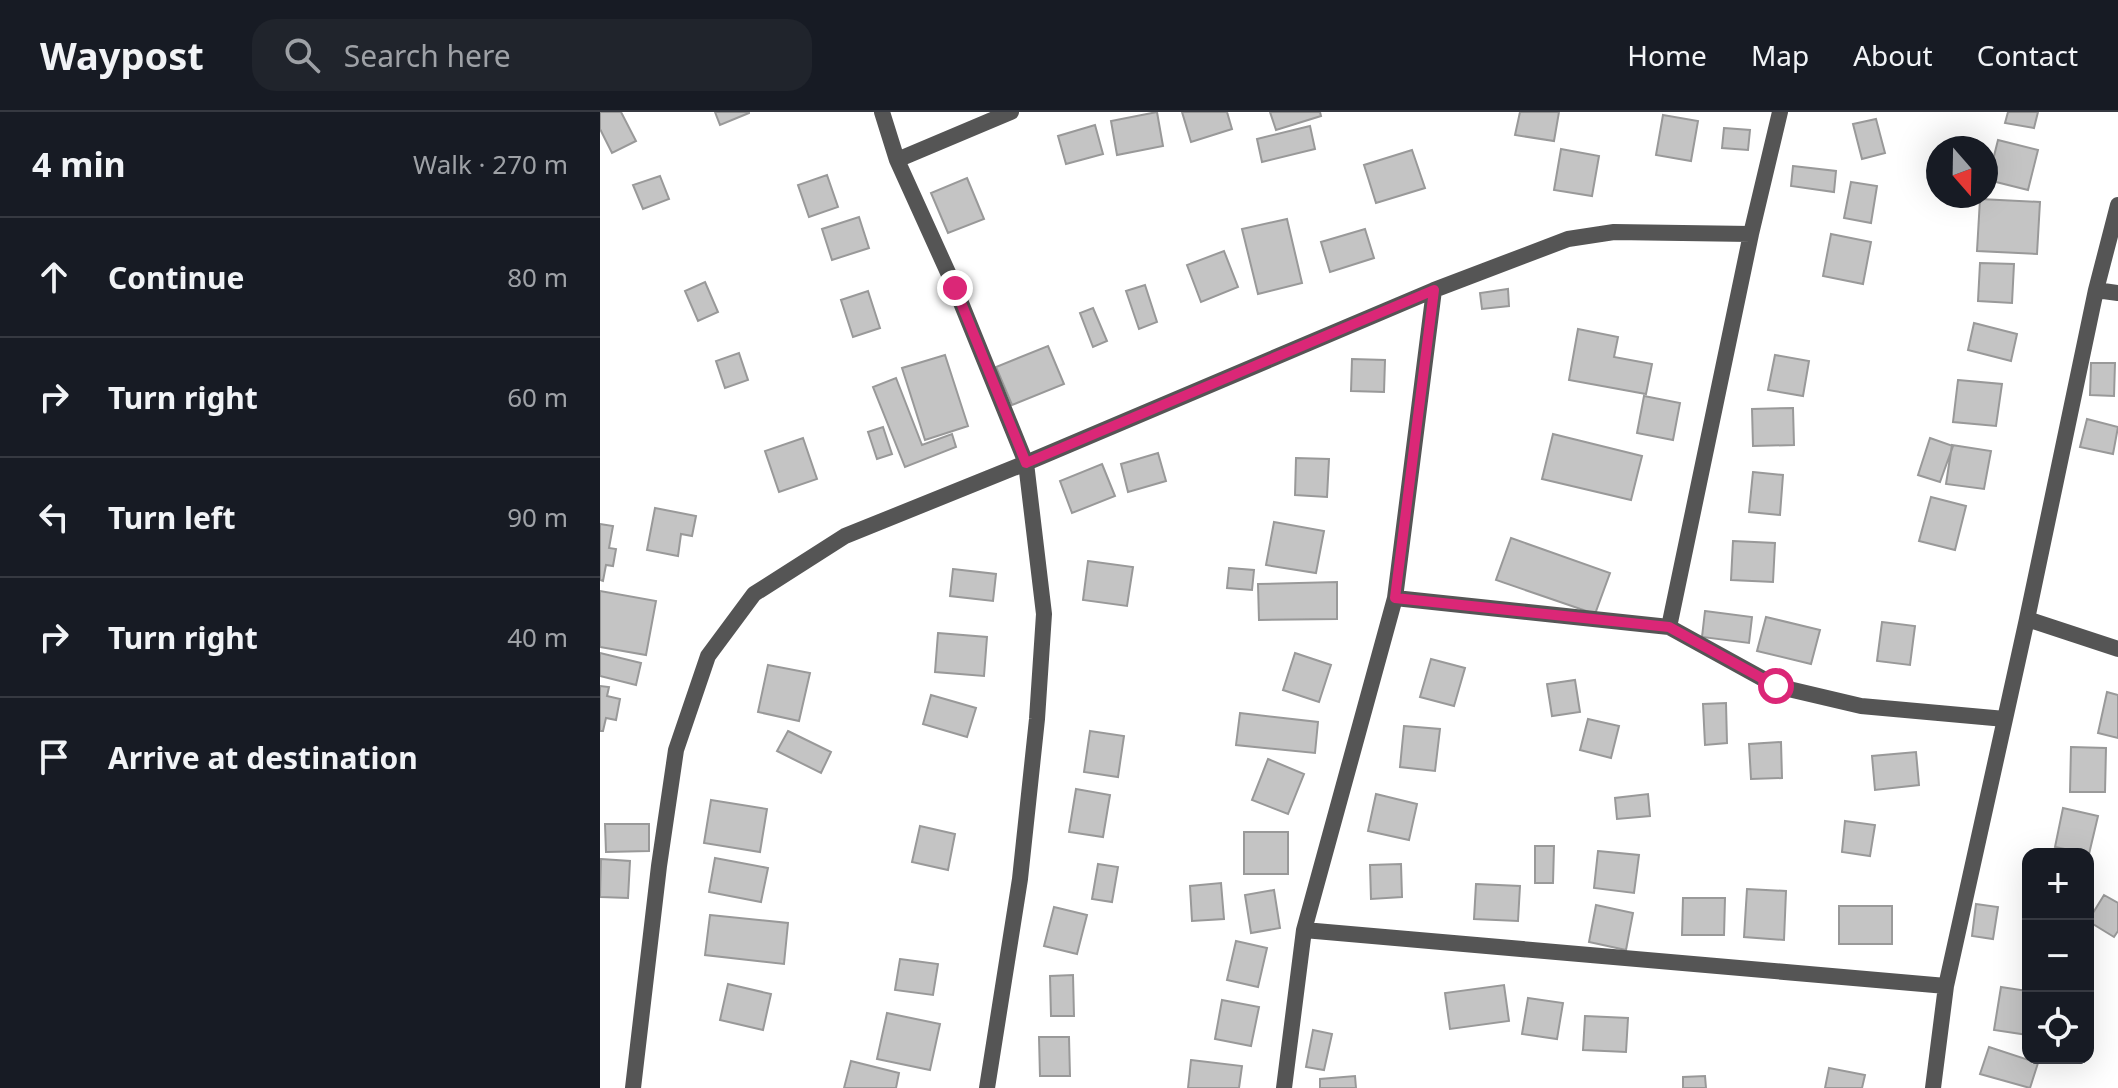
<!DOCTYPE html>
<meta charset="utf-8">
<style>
:root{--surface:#171b24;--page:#20242c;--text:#f1f3f6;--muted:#9ea1a6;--line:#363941}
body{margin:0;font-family:"Noto Sans",sans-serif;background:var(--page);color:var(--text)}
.controls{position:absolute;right:24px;bottom:24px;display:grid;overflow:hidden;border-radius:16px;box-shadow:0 8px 32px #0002}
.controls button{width:72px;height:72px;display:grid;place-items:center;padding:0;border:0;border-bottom:2px solid var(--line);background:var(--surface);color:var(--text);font:40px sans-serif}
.compass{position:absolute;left:1326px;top:24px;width:72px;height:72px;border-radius:50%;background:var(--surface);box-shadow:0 8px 32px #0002;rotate:160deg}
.stop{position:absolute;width:24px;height:24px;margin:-18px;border:6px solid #db2777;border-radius:50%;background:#fff}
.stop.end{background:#db2777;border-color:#fff;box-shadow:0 2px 8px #0008}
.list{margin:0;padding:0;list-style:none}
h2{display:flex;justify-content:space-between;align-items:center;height:104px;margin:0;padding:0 32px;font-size:34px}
h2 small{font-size:26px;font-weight:400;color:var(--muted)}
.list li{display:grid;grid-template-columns:52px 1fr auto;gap:24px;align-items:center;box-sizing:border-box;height:120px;padding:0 32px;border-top:2px solid var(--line)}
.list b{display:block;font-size:30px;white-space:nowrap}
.list em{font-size:26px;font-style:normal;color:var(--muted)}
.icon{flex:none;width:44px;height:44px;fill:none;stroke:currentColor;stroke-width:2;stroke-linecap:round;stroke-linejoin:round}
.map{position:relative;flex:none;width:1518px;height:976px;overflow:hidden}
header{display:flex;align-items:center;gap:48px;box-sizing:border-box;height:112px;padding:0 40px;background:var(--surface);border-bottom:2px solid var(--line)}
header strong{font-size:38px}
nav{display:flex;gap:44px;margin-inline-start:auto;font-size:28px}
.search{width:560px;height:72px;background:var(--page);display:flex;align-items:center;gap:20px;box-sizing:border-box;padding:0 28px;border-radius:24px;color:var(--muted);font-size:30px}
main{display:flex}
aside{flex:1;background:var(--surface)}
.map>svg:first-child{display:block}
.building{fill:#c4c4c4;stroke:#999;stroke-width:2}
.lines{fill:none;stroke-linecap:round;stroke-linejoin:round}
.street{stroke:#555;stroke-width:16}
.route{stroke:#db2777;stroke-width:10}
</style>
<header>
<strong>Waypost</strong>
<div class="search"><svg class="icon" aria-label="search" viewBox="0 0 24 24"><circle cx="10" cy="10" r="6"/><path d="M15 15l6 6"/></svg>Search here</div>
<nav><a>Home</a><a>Map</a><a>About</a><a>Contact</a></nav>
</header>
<main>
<aside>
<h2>4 min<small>Walk · 270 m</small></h2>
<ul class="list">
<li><svg class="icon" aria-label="ahead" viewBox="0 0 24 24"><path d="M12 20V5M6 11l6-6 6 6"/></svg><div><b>Continue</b></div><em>80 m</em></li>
<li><svg class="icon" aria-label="right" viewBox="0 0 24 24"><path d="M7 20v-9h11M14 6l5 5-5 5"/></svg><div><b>Turn right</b></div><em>60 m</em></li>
<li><svg class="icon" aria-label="left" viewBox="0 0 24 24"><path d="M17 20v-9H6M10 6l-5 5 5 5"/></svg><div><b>Turn left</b></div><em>90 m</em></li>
<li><svg class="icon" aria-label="right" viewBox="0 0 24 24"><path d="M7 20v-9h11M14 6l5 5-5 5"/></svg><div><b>Turn right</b></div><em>40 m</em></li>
<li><svg class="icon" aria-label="arrive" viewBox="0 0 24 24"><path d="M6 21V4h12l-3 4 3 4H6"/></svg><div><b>Arrive at destination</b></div></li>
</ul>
</aside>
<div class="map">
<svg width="1518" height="976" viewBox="0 0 1518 976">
<rect width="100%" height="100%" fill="#fff"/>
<!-- building -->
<path class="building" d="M 0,0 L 21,0 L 36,29 L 12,41 L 0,17 Z
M 115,0 L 149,0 L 149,1 L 120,13 Z
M 557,0 L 563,34 L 517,43 L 511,9 Z
M 582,0 L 627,0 L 632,17 L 591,30 Z
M 670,0 L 720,0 L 721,4 L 676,18 Z
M 920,0 L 959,0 L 954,29 L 915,23 Z
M 1408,0 L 1438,0 L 1434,16 L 1405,11 Z
M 1063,3 L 1098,9 L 1091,49 L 1056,43 Z
M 1276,7 L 1285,41 L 1262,47 L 1253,12 Z
M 495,13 L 503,42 L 466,52 L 458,24 Z
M 710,14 L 715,37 L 662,50 L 657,27 Z
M 1124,16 L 1150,18 L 1148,38 L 1122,36 Z
M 1398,28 L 1438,38 L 1428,78 L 1388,68 Z
M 961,37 L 999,44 L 992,84 L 954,78 Z
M 812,38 L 825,76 L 776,91 L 764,53 Z
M 1193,54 L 1236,59 L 1234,80 L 1191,74 Z
M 227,63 L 238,95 L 209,105 L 198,73 Z
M 60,64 L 69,87 L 43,97 L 33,73 Z
M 367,66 L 384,107 L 348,121 L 331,81 Z
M 1251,70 L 1277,74 L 1271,111 L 1244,106 Z
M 1380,87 L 1440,90 L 1437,142 L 1377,139 Z
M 259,105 L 269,136 L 232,148 L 222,117 Z
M 687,107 L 702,171 L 658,182 L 642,117 Z
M 765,117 L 774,146 L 730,160 L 721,130 Z
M 1231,122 L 1271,130 L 1263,172 L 1223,164 Z
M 624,139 L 638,175 L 601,190 L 587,153 Z
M 1380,151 L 1414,152 L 1412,191 L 1378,189 Z
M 105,170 L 118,200 L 98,209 L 85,179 Z
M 545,173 L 557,210 L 539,217 L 526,179 Z
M 908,177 L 909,194 L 882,197 L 880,181 Z
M 268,179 L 280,216 L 253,225 L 241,188 Z
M 493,196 L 507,229 L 493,235 L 480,201 Z
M 1374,211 L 1417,222 L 1411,249 L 1368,238 Z
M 978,217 L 1018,225 L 1014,245 L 1052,252 L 1046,282 L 969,268 Z
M 448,234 L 464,272 L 412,293 L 396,255 Z
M 139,241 L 148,268 L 125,276 L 116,249 Z
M 345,243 L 368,314 L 325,328 L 302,256 Z
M 1175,243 L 1209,249 L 1203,284 L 1168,278 Z
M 752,247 L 785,248 L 784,280 L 751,279 Z
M 1491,251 L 1515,251 L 1514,284 L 1490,283 Z
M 296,266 L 322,333 L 352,322 L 356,335 L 305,355 L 273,275 Z
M 1358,268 L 1402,272 L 1396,314 L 1353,310 Z
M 1044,284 L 1080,291 L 1073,328 L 1037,321 Z
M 1193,296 L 1194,333 L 1153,334 L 1152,297 Z
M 1487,307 L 1518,315 L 1513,342 L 1480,335 Z
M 283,315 L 292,342 L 277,347 L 268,320 Z
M 953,322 L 1042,344 L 1031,388 L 942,367 Z
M 203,326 L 217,367 L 179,380 L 165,339 Z
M 1330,326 L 1353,334 L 1340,370 L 1318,363 Z
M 1352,333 L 1391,339 L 1384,377 L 1346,372 Z
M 558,341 L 566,369 L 528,380 L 521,352 Z
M 696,346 L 729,347 L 727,385 L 695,383 Z
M 502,352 L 515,384 L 472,401 L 460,369 Z
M 1153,360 L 1183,363 L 1180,403 L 1149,400 Z
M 1331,385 L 1366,394 L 1355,438 L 1319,429 Z
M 55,396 L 96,404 L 92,424 L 81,422 L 78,444 L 47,438 Z
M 674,410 L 724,419 L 716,461 L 666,453 Z
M 0,412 L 13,414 L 9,436 L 16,437 L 13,454 L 6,453 L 3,469 L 0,468 Z
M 911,426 L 1010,461 L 995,502 L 896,468 Z
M 1133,429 L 1175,431 L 1173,470 L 1131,468 Z
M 488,449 L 533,455 L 527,494 L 483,488 Z
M 629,456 L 654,458 L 652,478 L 627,476 Z
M 353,457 L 396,462 L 393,489 L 350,484 Z
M 737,470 L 737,507 L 659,508 L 658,472 Z
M 0,479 L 56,489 L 46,543 L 0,535 Z
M 1105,499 L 1152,505 L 1149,531 L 1102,525 Z
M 1166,505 L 1220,518 L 1211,552 L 1157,539 Z
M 1282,510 L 1315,514 L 1310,553 L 1277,549 Z
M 338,521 L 387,525 L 384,564 L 335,560 Z
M 0,541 L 41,551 L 36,573 L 0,564 Z
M 695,541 L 731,553 L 719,590 L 683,578 Z
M 831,547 L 865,556 L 854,594 L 820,585 Z
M 168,553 L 210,561 L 199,609 L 158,600 Z
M 975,568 L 980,600 L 952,604 L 947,572 Z
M 0,574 L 9,575 L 7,584 L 20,587 L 16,608 L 6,606 L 3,619 L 0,619 Z
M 1507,580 L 1518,583 L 1518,626 L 1498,621 Z
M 331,583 L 376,596 L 367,625 L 323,612 Z
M 1126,591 L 1127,631 L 1105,633 L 1103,592 Z
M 640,601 L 718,610 L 715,641 L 636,633 Z
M 988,607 L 1019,614 L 1011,646 L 980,638 Z
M 804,614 L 840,617 L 835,659 L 800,655 Z
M 188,619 L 231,640 L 221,661 L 177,639 Z
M 490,619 L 524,624 L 518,665 L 484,660 Z
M 1181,630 L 1182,666 L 1151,667 L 1149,632 Z
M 1471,635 L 1506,636 L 1505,680 L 1470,680 Z
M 1316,640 L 1319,673 L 1275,678 L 1272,644 Z
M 668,647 L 704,662 L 688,702 L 652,688 Z
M 476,677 L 510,683 L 503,725 L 469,720 Z
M 776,682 L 817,692 L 809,728 L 768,719 Z
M 1048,682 L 1050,704 L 1017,707 L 1015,686 Z
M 111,688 L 167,697 L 160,740 L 104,731 Z
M 1463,696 L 1498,704 L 1489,742 L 1455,735 Z
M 1245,709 L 1275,713 L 1270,744 L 1242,740 Z
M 5,712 L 49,712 L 49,739 L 6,740 Z
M 320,714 L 355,722 L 348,758 L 312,750 Z
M 644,720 L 688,720 L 688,762 L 644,762 Z
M 935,734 L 954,734 L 953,771 L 935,771 Z
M 998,739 L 1039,743 L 1034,781 L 994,776 Z
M 115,746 L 168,756 L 161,790 L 109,780 Z
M 1,747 L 30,749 L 28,786 L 0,785 Z
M 498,752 L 518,755 L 512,790 L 492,787 Z
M 801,752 L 802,785 L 771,787 L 770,753 Z
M 621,771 L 624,807 L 592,809 L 590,774 Z
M 876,772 L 920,774 L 918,809 L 874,807 Z
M 1147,777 L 1186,779 L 1184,828 L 1144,825 Z
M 674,778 L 680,816 L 651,821 L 645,783 Z
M 1504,783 L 1518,791 L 1518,819 L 1514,825 L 1488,809 Z
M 1083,786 L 1125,786 L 1124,823 L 1082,823 Z
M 1376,792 L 1398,795 L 1393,827 L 1372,824 Z
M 996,793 L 1033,801 L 1026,838 L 989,830 Z
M 1239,794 L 1292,794 L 1292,832 L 1239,832 Z
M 454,795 L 487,803 L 477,842 L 444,834 Z
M 110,803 L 188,811 L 184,852 L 105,843 Z
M 636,829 L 667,836 L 658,875 L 627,868 Z
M 300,847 L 338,852 L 333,883 L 295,878 Z
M 473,863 L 474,904 L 451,904 L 450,864 Z
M 128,872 L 171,882 L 163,918 L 120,908 Z
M 904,873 L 909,909 L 850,917 L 845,881 Z
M 1401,875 L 1428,879 L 1428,923 L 1394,918 Z
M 928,886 L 963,891 L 957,927 L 922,922 Z
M 622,888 L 659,895 L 651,934 L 615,927 Z
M 287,901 L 340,912 L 330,958 L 277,947 Z
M 985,904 L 1028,906 L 1026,940 L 983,938 Z
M 713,918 L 732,922 L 724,958 L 706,955 Z
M 439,925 L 469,925 L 470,964 L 440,964 Z
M 1389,935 L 1438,951 L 1430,976 L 1380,962 Z
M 591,948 L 642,954 L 639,976 L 588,976 Z
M 251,949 L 299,961 L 296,976 L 244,976 Z
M 1229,956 L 1265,963 L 1262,976 L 1225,976 Z
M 755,964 L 756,976 L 720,976 L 720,967 Z
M 1105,964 L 1106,976 L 1083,976 L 1083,965 Z"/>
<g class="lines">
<!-- street -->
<path class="street" d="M 282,0 L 297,48 L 411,0
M 297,48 L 355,176 L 426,351 L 444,502 L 437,607 L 420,767 L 387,976
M 1518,93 L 1496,178 L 1427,507 L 1518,537
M 1496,178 L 1518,181
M 795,486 L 1069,515 L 1151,122 L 1180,0
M 1069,515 L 1176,574 L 1261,594 L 1405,607 L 1427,507
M 704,818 L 1346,874
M 33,976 L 59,754 L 76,638 L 108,544 L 154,482 L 245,424 L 426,351 L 834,178
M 684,976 L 704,818 L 795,486 L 834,178 L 968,127 L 1014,120 L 1151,122
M 1333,976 L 1346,874 L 1405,607"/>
</g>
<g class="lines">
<!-- route -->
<path class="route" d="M 355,176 L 426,351 L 834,178 L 795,486 L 1069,515 L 1176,574"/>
</g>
</svg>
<div class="controls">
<button>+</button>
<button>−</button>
<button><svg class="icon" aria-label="locate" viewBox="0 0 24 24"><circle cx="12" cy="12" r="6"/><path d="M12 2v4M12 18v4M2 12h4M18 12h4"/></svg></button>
</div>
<svg class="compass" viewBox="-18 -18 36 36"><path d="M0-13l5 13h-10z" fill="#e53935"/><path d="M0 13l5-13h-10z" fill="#9ea1a6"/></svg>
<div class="stop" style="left:1176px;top:574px"></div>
<div class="stop end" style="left:355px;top:176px"></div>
</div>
</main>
